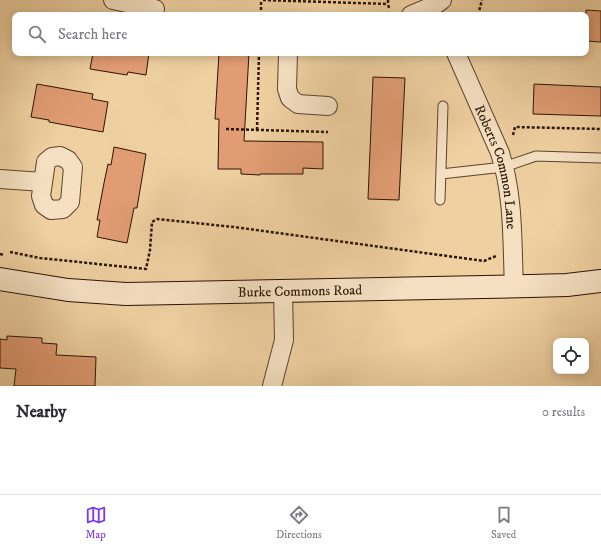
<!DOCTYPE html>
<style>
:root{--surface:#fff;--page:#f7f7f7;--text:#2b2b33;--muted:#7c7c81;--line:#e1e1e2;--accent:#7c3aed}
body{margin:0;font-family:"IM FELL DW Pica",serif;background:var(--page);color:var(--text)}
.controls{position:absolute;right:12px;bottom:12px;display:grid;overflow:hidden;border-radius:8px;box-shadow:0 2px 10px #0003}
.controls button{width:36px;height:36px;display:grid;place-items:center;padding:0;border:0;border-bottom:1px solid var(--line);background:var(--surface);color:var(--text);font:20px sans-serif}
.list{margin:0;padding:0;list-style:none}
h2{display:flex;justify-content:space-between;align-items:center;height:52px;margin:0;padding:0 16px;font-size:17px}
h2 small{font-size:13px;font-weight:400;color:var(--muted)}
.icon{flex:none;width:22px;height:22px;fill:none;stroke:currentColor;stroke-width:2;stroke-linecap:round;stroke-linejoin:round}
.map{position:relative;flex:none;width:601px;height:386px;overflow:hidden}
.search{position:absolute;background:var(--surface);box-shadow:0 2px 10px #0003;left:12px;right:12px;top:12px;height:44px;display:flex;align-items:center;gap:10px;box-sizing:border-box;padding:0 14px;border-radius:8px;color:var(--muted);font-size:15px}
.sheet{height:108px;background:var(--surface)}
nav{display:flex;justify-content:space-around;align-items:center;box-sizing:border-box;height:56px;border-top:1px solid var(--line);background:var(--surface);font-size:11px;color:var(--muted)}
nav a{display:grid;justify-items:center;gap:2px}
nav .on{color:var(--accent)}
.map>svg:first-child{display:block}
.building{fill:#e19c73;stroke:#2a1506}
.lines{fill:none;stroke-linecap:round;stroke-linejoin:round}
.lane-casing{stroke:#5b442d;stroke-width:11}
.street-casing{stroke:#5b442d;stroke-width:20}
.secondary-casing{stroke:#2a1506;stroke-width:24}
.path{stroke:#2a1506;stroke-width:2.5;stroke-dasharray:3 2;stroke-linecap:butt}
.lane{stroke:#f5e0c2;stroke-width:9}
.street{stroke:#f5e0c2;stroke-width:18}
.secondary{stroke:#f5e0c2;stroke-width:22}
.labels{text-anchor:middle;stroke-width:3.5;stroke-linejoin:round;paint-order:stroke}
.street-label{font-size:14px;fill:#2a1506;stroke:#f5e0c2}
</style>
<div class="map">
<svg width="601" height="386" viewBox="0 0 601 386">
<rect width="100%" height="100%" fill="#efd0a1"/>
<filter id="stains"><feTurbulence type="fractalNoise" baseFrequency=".005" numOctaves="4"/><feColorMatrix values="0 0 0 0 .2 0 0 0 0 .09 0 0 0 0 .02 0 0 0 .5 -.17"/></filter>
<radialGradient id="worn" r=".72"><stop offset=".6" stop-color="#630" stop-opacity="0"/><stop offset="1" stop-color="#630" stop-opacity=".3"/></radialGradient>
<!-- building -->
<path class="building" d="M 586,10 L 601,11 L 601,42 L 586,41 Z
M 93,53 L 149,53 L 146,75 L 128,72 L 127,75 L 90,69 Z
M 219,53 L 249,53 L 244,141 L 323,142 L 323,169 L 303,168 L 303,174 L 260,174 L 260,175 L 241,174 L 241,169 L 218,169 L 219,119 L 215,119 Z
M 373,77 L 405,78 L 399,200 L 368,199 Z
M 37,84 L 93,94 L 92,99 L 108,102 L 103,132 L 49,122 L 49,120 L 31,117 Z
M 534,84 L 601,87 L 601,116 L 533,114 Z
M 114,147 L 146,154 L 137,208 L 134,208 L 127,243 L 97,237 L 100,220 L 97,220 L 104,183 L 108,164 L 111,165 Z
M 7,336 L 42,338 L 42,343 L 57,344 L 56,355 L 96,357 L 95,386 L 14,386 L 16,369 L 0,368 L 0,339 L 7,340 Z"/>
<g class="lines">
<!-- lane casing -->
<g class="lane-casing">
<path id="lane" d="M 441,174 L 504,167 L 536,156 L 601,158
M 440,200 L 443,106"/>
</g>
<!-- street casing -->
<g class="street-casing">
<g id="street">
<path d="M 113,0 L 155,9"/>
<path d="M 411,15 L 435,5 L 442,0"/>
<path d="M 288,53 L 287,89 L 290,98 L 298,104 L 328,106"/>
<path id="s1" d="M 456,53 L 500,153 C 514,196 512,243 514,287"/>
<path d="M 60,156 L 68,160 L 73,167 L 70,202 L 63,209 L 51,210 L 44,205 L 41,196 L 46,162 L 52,157 Z"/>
<path d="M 0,179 L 43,182"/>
<path d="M 272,386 L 284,340 L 283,291"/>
</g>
</g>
<!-- secondary casing -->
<g class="secondary-casing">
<g id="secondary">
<path id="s2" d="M 0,279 L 68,290 L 126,294 L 530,286 L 567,285 L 601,281"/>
</g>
</g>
<!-- path -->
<path class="path" d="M 263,0 L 388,4
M 388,0 L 388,4 L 389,8
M 261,15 L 261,0
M 478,15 L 482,0
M 226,129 L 328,132
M 257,130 L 259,53
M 513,135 L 515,127 L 601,129
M 10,252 L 40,258 L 146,269 L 150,250 L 152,222 L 157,219 L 234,227 L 484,261 L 496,256
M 0,254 L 4,255"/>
<!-- lane -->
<use href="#lane" class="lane"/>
<!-- street -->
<use href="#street" class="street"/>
<!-- secondary -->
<use href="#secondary" class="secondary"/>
</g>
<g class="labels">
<!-- street labels -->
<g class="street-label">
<text dy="5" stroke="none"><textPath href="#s1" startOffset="122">Roberts Common Lane</textPath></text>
<text dy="5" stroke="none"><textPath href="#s2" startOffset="301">Burke Commons Road</textPath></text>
</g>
</g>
<rect width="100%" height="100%" filter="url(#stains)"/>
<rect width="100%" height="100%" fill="url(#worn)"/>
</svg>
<div class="controls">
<button><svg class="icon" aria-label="locate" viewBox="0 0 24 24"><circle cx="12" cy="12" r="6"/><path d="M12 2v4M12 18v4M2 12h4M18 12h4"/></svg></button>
</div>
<div class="search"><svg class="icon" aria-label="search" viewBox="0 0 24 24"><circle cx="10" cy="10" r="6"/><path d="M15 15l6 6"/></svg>Search here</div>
</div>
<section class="sheet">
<h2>Nearby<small>0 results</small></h2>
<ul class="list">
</ul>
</section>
<nav>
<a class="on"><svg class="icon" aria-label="map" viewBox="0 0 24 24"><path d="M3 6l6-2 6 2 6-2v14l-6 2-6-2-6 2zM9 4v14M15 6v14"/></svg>Map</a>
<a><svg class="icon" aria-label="directions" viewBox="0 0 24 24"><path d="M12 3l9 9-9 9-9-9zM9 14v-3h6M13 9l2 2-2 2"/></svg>Directions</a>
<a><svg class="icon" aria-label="saved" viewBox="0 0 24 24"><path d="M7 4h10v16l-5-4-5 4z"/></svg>Saved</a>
</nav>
